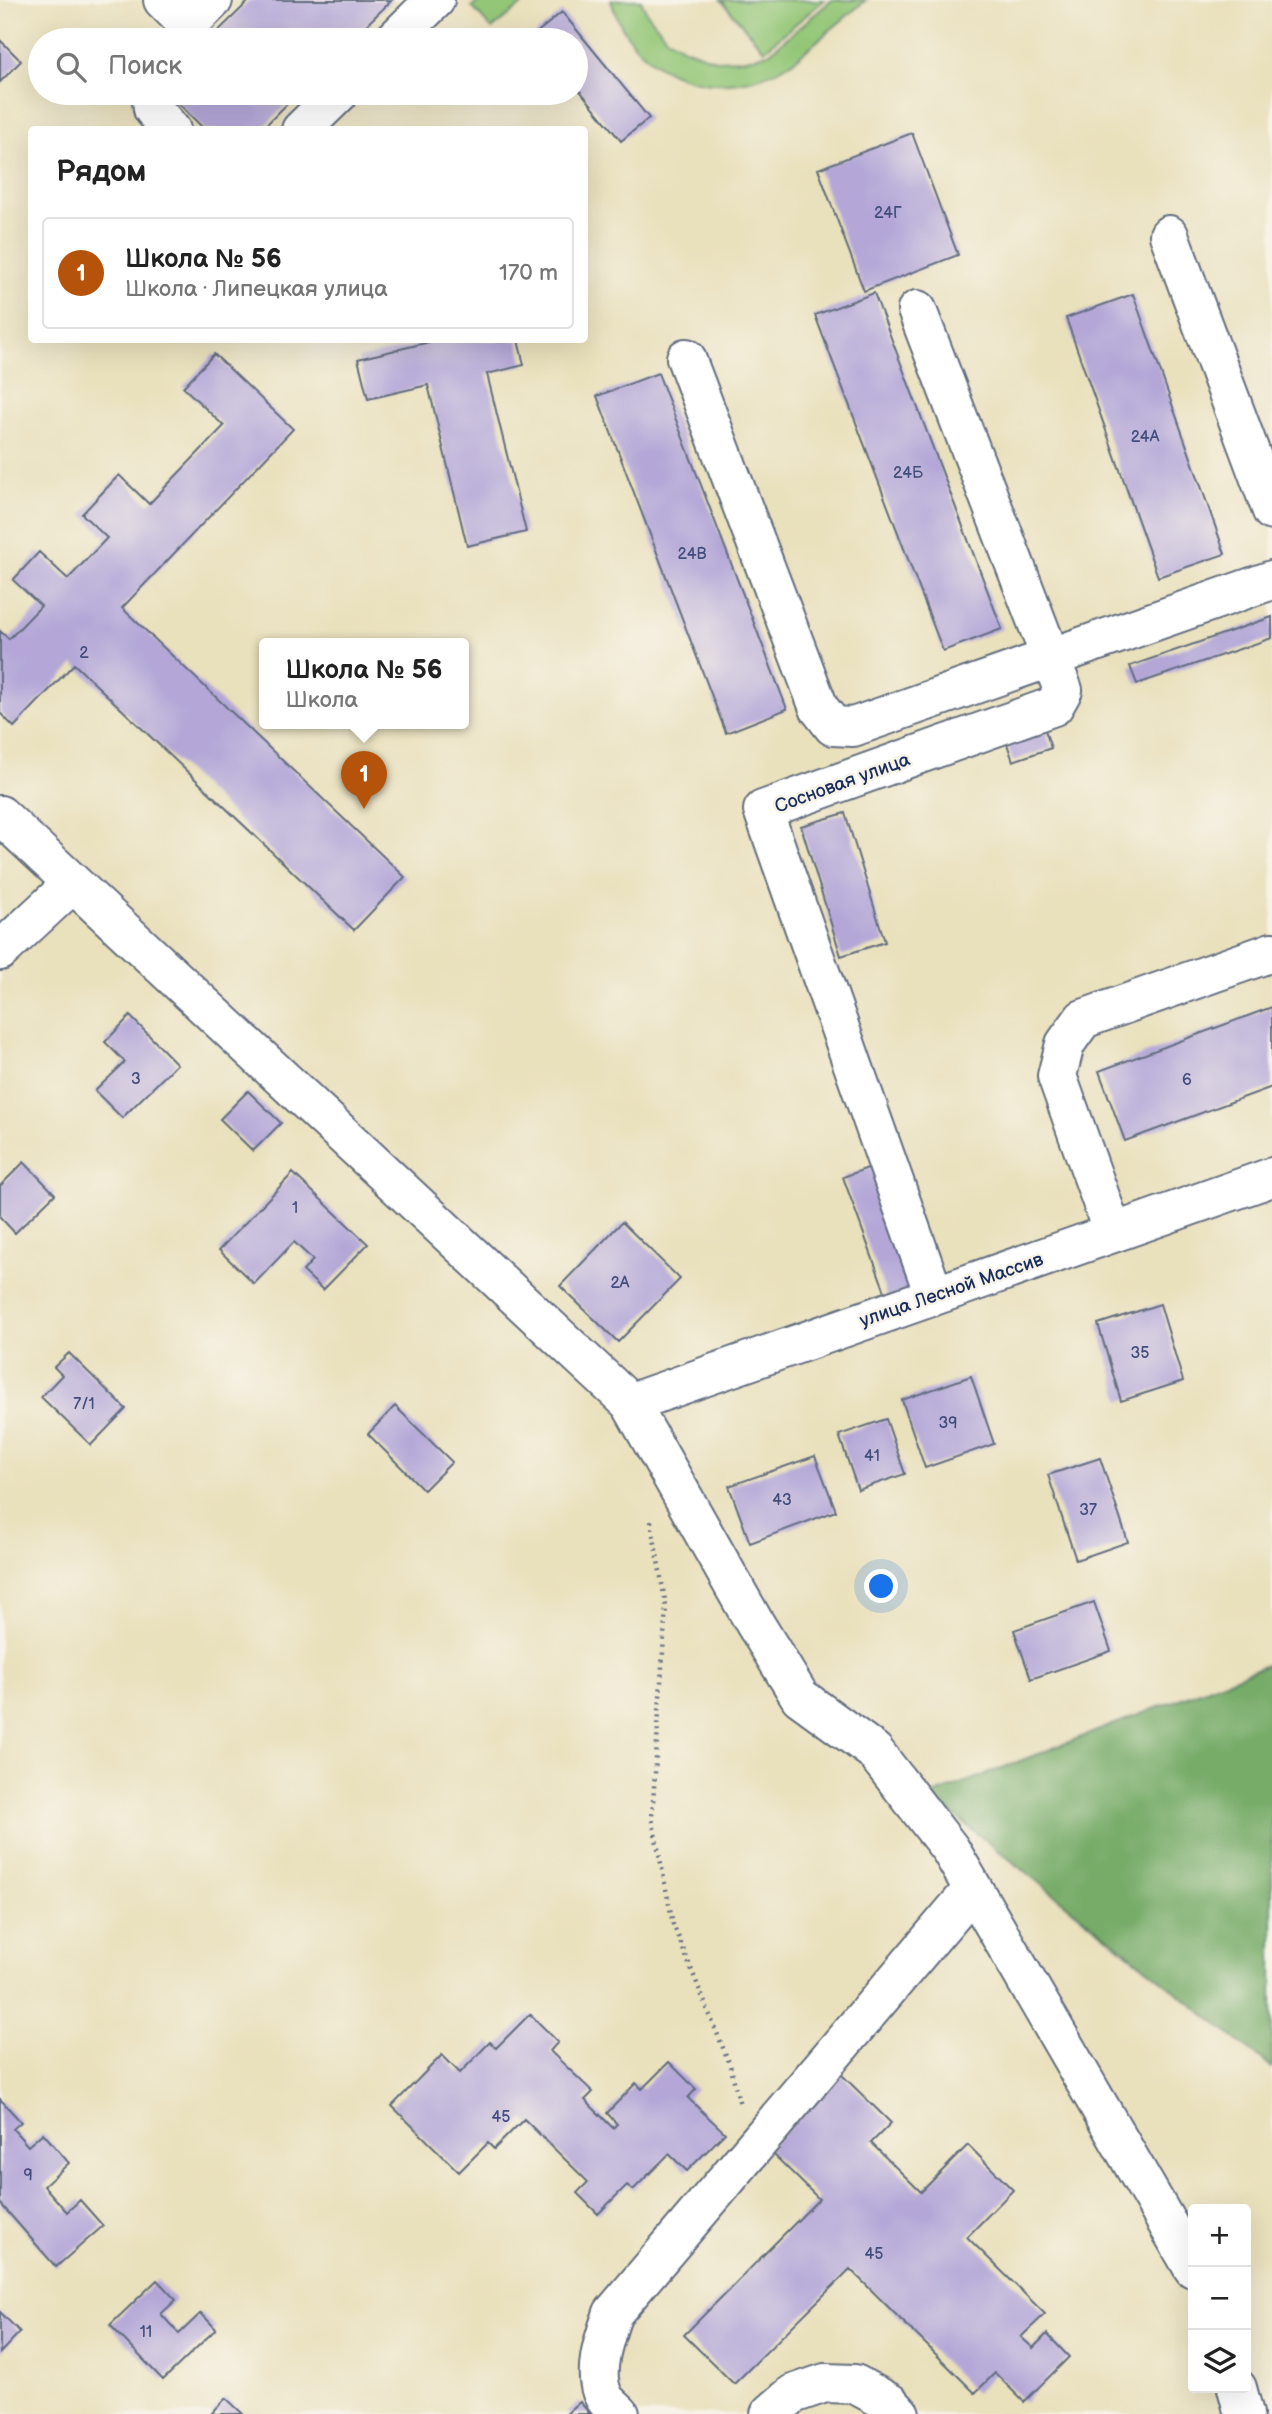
<!DOCTYPE html>
<html lang="ru">
<meta charset="utf-8">
<style>
:root{--surface:#fff;--page:#f2f2f2;--text:#222;--muted:#767676;--line:#e0e0e0;--accent:#b45309}
body{margin:0;font-family:"Balsamiq Sans",sans-serif;background:var(--page);color:var(--text)}
.controls{position:absolute;right:21px;bottom:21px;display:grid;overflow:hidden;border-radius:7px;box-shadow:0 7px 28px #0002}
.controls button{width:63px;height:63px;display:grid;place-items:center;padding:0;border:0;border-bottom:2px solid var(--line);background:var(--surface);color:var(--text);font:35px sans-serif}
.you{position:absolute;left:882px;top:1587px;width:24px;height:24px;margin:-18px;border:5px solid #fff;border-radius:50%;background:#1a73e8;box-shadow:0 0 0 10px #1a73e833}
.badge{display:grid;place-items:center;width:46px;height:46px;border-radius:50%;background:var(--accent);color:#fff;font-size:23px;font-weight:700}
.pin{position:absolute;translate:-50% -58px;filter:drop-shadow(0 2px 4px #0008)}
.pin::after{content:'';position:absolute;top:37px;width:24px;height:21px;background:inherit;clip-path:polygon(0 0,100% 0,50% 100%)}
.popup{position:absolute;left:259px;top:638px;width:210px;height:91px;box-sizing:border-box;display:grid;place-content:center;border-radius:7px;background:var(--surface);filter:drop-shadow(0 2px 5px #0005);font-size:23px;white-space:nowrap;color:var(--muted)}
.popup b{font-size:26px;color:var(--text)}
.popup::after{content:'';position:absolute;left:50%;top:100%;margin-left:-14px;border:14px solid transparent;border-top-color:var(--surface)}
.list{margin:0;padding:0;list-style:none}
h2{display:flex;justify-content:space-between;align-items:center;height:91px;margin:0;padding:0 28px;font-size:30px}
h2 small{font-size:23px;font-weight:400;color:var(--muted)}
.list li{display:grid;grid-template-columns:46px 1fr auto;gap:21px;align-items:center;box-sizing:border-box;height:112px;margin:0 14px 14px;padding:0 14px;border:2px solid var(--line);border-radius:7px}
.list b{display:block;font-size:26px;white-space:nowrap}
.list p{margin:0;font-size:23px;white-space:nowrap;color:var(--muted)}
.list em{font-size:23px;font-style:normal;color:var(--muted)}
.icon{flex:none;width:38px;height:38px;fill:none;stroke:currentColor;stroke-width:2;stroke-linecap:round;stroke-linejoin:round}
.map{position:relative;flex:none;width:1272px;height:2414px;overflow:hidden}
.search{position:absolute;background:var(--surface);box-shadow:0 7px 28px #0002;left:28px;top:28px;width:560px;height:77px;display:flex;align-items:center;gap:18px;box-sizing:border-box;padding:0 24px;border-radius:38px;color:var(--muted);font-size:26px}
.panel{position:absolute;background:var(--surface);box-shadow:0 7px 28px #0002;left:28px;top:126px;width:560px;height:217px;border-radius:7px}
.map>svg:first-child{display:block}
.green{fill:#93c676;stroke:#577a6a;stroke-width:2}
.forest{fill:#76ab67;stroke:#486d62;stroke-width:2}
.building{fill:#b4a7d8}
.lines{fill:none;stroke-linecap:round;stroke-linejoin:round}
.minor-casing{stroke:#636d7f;stroke-width:42}
.path{stroke:#636d7f;stroke-width:4.5;stroke-dasharray:2 5;stroke-linecap:butt}
.minor{stroke:#fff;stroke-width:38}
.labels{text-anchor:middle;stroke-width:5;stroke-linejoin:round;paint-order:stroke}
.number-label{font-size:16px;fill:#414d7c}
.street-label{font-size:19px;fill:#1b2f5e;stroke:#f7f3e8}
</style>
<div class="map">
<svg width="1272" height="2414" viewBox="0 0 1272 2414">
<rect width="100%" height="100%" fill="#f7f3e8"/>
<filter id="ink" filterUnits="userSpaceOnUse"><feTurbulence type="fractalNoise" baseFrequency=".0143" numOctaves="2"/><feDisplacementMap in="SourceGraphic" scale="14" xChannelSelector="R" yChannelSelector="G"/><feConvolveMatrix kernelMatrix="1 2 1 2 8 2 1 2 1" color-interpolation-filters="sRGB"/></filter>
<filter id="wash" filterUnits="userSpaceOnUse"><feTurbulence type="fractalNoise" baseFrequency=".00686" numOctaves="4" result="noise"/><feDisplacementMap in="SourceGraphic" scale="28" xChannelSelector="R" yChannelSelector="G"/><feGaussianBlur stdDeviation="1.57" result="paint"/><feColorMatrix in="noise" values="0 0 0 0 0 0 0 0 0 0 0 0 0 0 0 0 0 1.4 0 .05"/><feComposite in="paint" operator="in"/></filter>
<g filter="url(#wash)">
<rect width="100%" height="100%" fill="#e9e0bc"/>
<!-- green -->
<path class="green" d="M 481,0 L 528,0 L 492,29 L 472,7 Z
M 611,0 L 641,0 L 647,13 L 667,38 L 684,48 L 716,60 L 746,59 L 769,53 L 832,0 L 866,0 L 791,63 C 723,105 634,81 611,0 Z
M 721,0 L 824,0 L 764,50 Z"/>
<!-- forest -->
<path class="forest" d="M 1272,1663 L 1272,2068 L 930,1796 Z"/>
<g id="blocks">
<!-- building -->
<path class="building" d="M 250,0 L 392,0 L 351,40 L 209,40 Z
M 562,12 L 649,118 L 621,141 L 576,86 L 576,40 L 538,40 L 534,35 Z
M 0,40 L 21,61 L 0,82 Z
M 168,93 L 298,93 L 261,130 L 205,130 Z
M 912,133 L 958,255 L 864,291 L 818,169 Z
M 874,293 L 1002,629 L 943,651 L 815,315 Z
M 1133,294 L 1225,554 L 1158,577 L 1066,318 Z
M 438,340 L 518,340 L 524,365 L 487,374 L 526,532 L 467,546 L 428,385 L 368,399 L 358,359 Z
M 214,354 L 293,429 L 122,608 L 405,877 L 354,930 L 74,664 L 14,727 L 0,713 L 0,631 L 9,639 L 41,606 L 13,580 L 39,552 L 68,579 L 107,538 L 82,514 L 119,475 L 149,504 L 224,426 L 183,387 Z
M 658,373 L 787,709 L 726,733 L 597,396 Z
M 1272,617 L 1272,638 L 1137,684 L 1130,666 Z
M 1044,727 L 1051,748 L 1013,761 L 1006,741 Z
M 845,813 L 885,942 L 841,956 L 801,826 Z
M 1272,1007 L 1272,1087 L 1125,1141 L 1099,1071 Z
M 130,1016 L 177,1064 L 122,1118 L 95,1091 L 125,1062 L 105,1042 Z
M 248,1091 L 281,1123 L 253,1151 L 220,1119 Z
M 24,1162 L 55,1194 L 15,1233 L 0,1217 L 0,1186 Z
M 873,1166 L 917,1289 L 888,1300 L 843,1177 Z
M 293,1173 L 368,1244 L 323,1290 L 303,1271 L 313,1260 L 294,1242 L 254,1284 L 219,1250 Z
M 622,1222 L 680,1279 L 618,1342 L 560,1286 Z
M 1160,1304 L 1183,1381 L 1121,1401 L 1098,1324 Z
M 69,1353 L 126,1409 L 91,1445 L 41,1397 L 62,1375 L 54,1367 Z
M 971,1376 L 994,1444 L 925,1468 L 902,1400 Z
M 395,1406 L 452,1462 L 424,1490 L 368,1434 Z
M 886,1419 L 905,1474 L 858,1490 L 839,1435 Z
M 815,1456 L 836,1511 L 750,1543 L 729,1486 Z
M 1100,1458 L 1128,1542 L 1076,1560 L 1048,1475 Z
M 1094,1602 L 1111,1651 L 1031,1679 L 1014,1630 Z
M 530,2014 L 558,2042 L 550,2051 L 593,2092 L 585,2100 L 613,2128 L 617,2124 L 607,2113 L 636,2083 L 642,2089 L 669,2062 L 696,2089 L 688,2098 L 725,2133 L 687,2171 L 669,2154 L 633,2190 L 627,2185 L 598,2214 L 577,2193 L 588,2182 L 524,2119 L 494,2149 L 488,2143 L 459,2172 L 392,2106 L 442,2055 L 460,2073 L 490,2042 L 496,2048 Z
M 841,2074 L 891,2123 L 871,2143 L 921,2192 L 968,2145 L 1013,2190 L 967,2237 L 1045,2314 L 1021,2337 L 1033,2348 L 1047,2334 L 1069,2357 L 1024,2402 L 995,2373 L 975,2393 L 850,2269 L 734,2384 L 684,2335 L 819,2199 L 768,2149 Z
M 0,2099 L 21,2122 L 13,2129 L 28,2146 L 43,2133 L 69,2163 L 44,2186 L 67,2212 L 80,2200 L 103,2226 L 56,2267 L 0,2203 Z
M 157,2280 L 176,2300 L 161,2314 L 179,2334 L 201,2313 L 216,2329 L 163,2380 L 110,2325 Z
M 0,2312 L 20,2332 L 0,2353 Z
M 226,2398 L 243,2414 L 211,2414 Z
M 580,2402 L 590,2414 L 566,2414 Z"/>
</g>
</g>
<g filter="url(#ink)">
<use href="#blocks" fill-opacity="0" stroke="#636d7f" stroke-width="2"/>
<g class="lines">
<!-- minor casing -->
<g class="minor-casing">
<path id="minor" d="M 163,0 L 188,25 L 213,0
M 394,40 L 435,0
M 151,93 L 153,109 L 171,130
M 301,130 L 339,93
M 1169,235 L 1272,511
M 917,310 L 1063,690 L 1054,706 L 763,810 L 934,1295
M 686,358 L 819,708 L 833,726 L 853,727 L 1272,580
M 0,815 L 630,1403 L 754,1622 L 800,1697 L 874,1751 L 950,1849 L 1193,2268
M 0,951 L 72,884
M 1113,1233 L 1057,1076 L 1065,1044 L 1083,1019 L 1272,952
M 630,1403 L 1272,1177
M 1237,2388 L 1244,2414
M 620,2414 C 615,2409 607,2403 604,2397 C 591,2373 605,2336 613,2313 L 973,1889
M 770,2414 L 793,2394 L 825,2383 L 855,2384 L 890,2403 L 900,2414"/>
</g>
<!-- path -->
<path class="path" d="M 651,1521 L 666,1606 L 652,1818 L 673,1924 L 730,2065 L 740,2105"/>
<!-- minor -->
<use href="#minor" class="minor"/>
</g>
</g>
<g class="labels">
<!-- number labels -->
<g class="number-label">
<text x="888" y="218">24Г</text>
<text x="1145" y="442">24А</text>
<text x="908" y="478">24Б</text>
<text x="692" y="559">24В</text>
<text x="84" y="658">2</text>
<text x="136" y="1084">3</text>
<text x="1187" y="1085">6</text>
<text x="295" y="1213">1</text>
<text x="620" y="1288">2А</text>
<text x="1140" y="1358">35</text>
<text x="84" y="1409">7/1</text>
<text x="948" y="1428">39</text>
<text x="872" y="1461">41</text>
<text x="782" y="1505">43</text>
<text x="1088" y="1515">37</text>
<text x="501" y="2122">45</text>
<text x="28" y="2180">9</text>
<text x="874" y="2259">45</text>
<text x="146" y="2337">11</text>
</g>
<!-- street labels -->
<g class="street-label">
<text transform="translate(842 782) rotate(-20)" y="7">Сосновая улица</text>
<text transform="translate(951 1289) rotate(-19)" y="7">улица Лесной Массив</text>
</g>
</g>
</svg>
<div class="controls">
<button>+</button>
<button>−</button>
<button><svg class="icon" aria-label="layers" viewBox="0 0 24 24"><path d="M12 4l9 5-9 5-9-5zM3 14l9 5 9-5"/></svg></button>
</div>
<div class="you"></div>
<div class="pin badge" style="left:364px;top:809px">1</div>
<div class="popup"><b>Школа № 56</b>Школа</div>
<div class="search"><svg class="icon" aria-label="search" viewBox="0 0 24 24"><circle cx="10" cy="10" r="6"/><path d="M15 15l6 6"/></svg>Поиск</div>
<section class="panel">
<h2>Рядом<small></small></h2>
<ul class="list">
<li><span class="badge">1</span><div><b>Школа № 56</b><p>Школа · Липецкая улица</p></div><em>170 m</em></li>
</ul>
</section>
</div>
